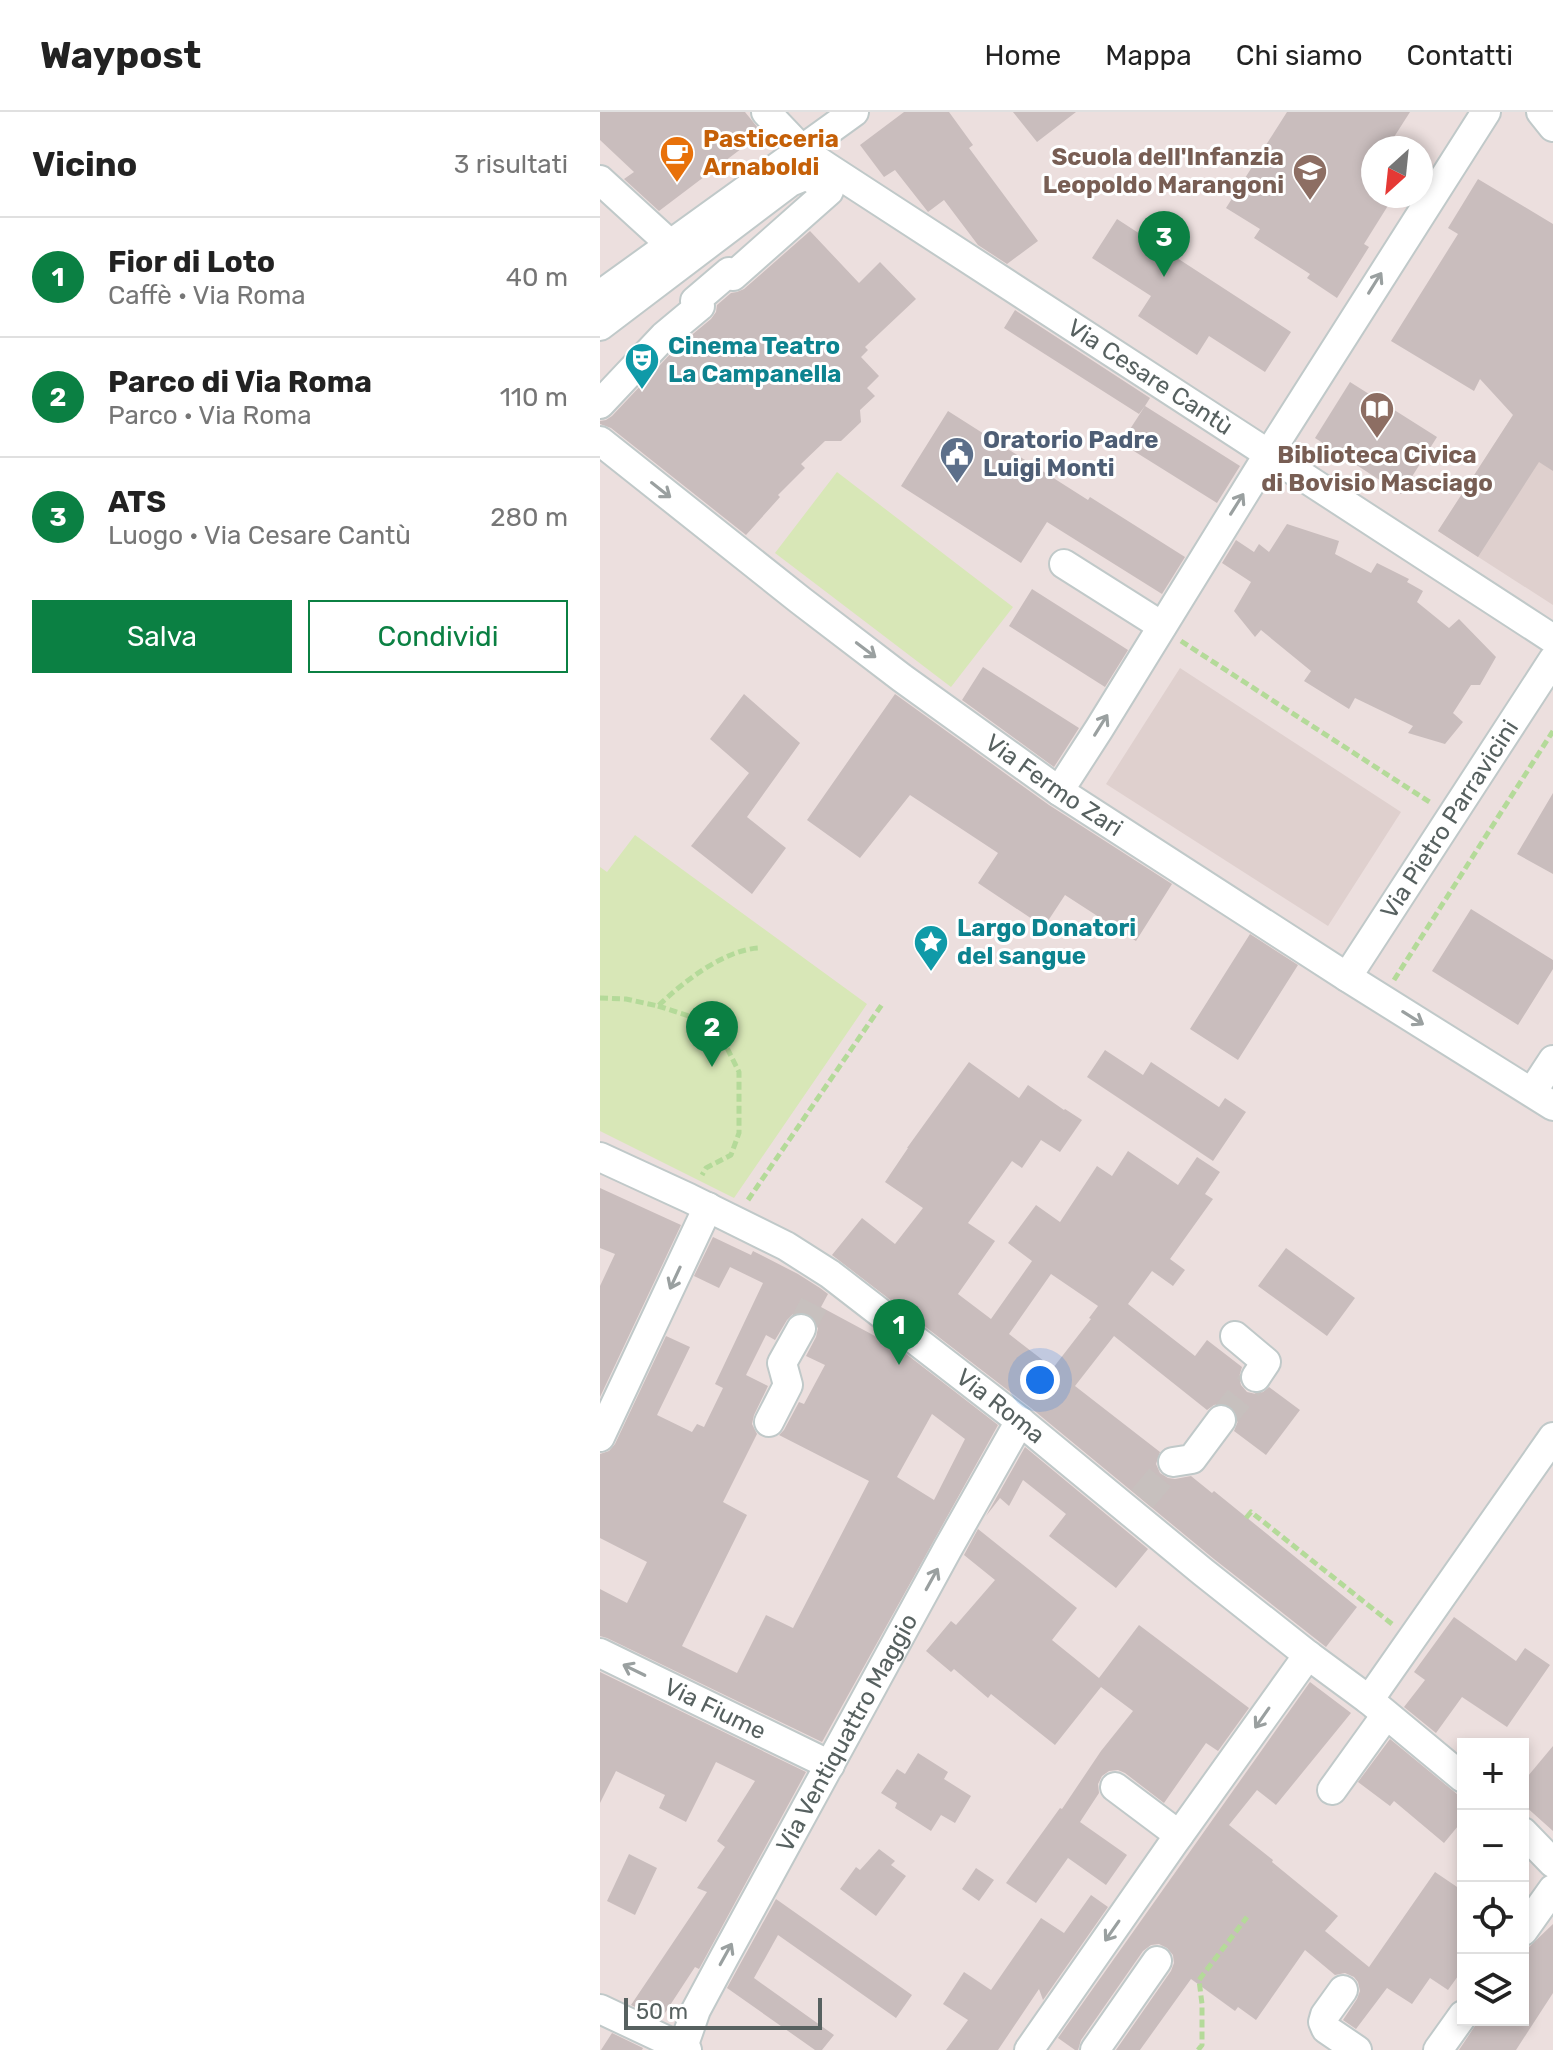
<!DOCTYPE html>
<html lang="it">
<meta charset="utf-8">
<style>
:root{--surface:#fff;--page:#f2f2f2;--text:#222;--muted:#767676;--line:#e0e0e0;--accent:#0b8043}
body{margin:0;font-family:Rubik,sans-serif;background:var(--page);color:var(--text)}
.controls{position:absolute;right:24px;bottom:24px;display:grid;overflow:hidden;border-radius:0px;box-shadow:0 4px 12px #0003}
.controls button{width:72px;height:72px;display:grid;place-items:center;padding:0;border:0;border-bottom:2px solid var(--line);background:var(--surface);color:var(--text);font:40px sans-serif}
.compass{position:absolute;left:761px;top:24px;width:72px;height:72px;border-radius:50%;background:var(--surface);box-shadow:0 4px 12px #0003;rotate:207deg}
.scale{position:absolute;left:24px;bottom:20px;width:198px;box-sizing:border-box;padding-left:8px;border:4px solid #576160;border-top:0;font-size:22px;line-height:28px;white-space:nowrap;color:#576160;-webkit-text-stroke:6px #fff;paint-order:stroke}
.you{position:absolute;left:440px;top:1268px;width:28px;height:28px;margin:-20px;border:6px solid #fff;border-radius:50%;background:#1a73e8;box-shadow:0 0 0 12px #1a73e833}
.badge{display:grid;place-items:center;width:52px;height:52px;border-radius:50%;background:var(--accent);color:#fff;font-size:26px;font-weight:700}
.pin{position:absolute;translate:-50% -66px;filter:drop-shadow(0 2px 4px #0008)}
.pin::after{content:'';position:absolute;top:42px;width:28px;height:24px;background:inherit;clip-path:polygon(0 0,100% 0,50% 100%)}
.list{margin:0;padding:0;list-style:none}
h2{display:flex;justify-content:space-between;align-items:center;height:104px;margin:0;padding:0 32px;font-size:34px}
h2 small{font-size:26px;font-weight:400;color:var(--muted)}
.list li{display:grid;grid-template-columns:52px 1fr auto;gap:24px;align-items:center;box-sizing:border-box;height:120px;padding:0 32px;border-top:2px solid var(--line)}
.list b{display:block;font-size:30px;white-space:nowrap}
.list p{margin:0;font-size:26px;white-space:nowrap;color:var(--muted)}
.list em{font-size:26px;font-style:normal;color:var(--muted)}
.actions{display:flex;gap:16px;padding:24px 32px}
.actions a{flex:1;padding:18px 0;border:2px solid var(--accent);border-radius:0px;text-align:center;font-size:28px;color:var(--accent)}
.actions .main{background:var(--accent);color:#fff}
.icon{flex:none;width:44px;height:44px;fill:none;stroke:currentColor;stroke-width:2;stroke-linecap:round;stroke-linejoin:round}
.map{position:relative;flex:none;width:953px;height:1938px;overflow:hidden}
header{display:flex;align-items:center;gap:48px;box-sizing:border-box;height:112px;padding:0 40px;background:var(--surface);border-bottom:2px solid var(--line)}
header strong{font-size:38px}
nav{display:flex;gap:44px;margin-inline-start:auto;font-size:28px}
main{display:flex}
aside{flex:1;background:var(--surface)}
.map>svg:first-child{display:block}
.education{fill:#dfd0ce}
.green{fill:#d8e7b7}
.building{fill:#c9bdbd;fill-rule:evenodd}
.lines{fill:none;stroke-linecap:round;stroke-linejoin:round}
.minor-tunnel{stroke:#c7c0be;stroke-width:28;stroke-dasharray:28 14;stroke-linecap:butt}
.minor-casing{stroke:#c0c9c9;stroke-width:32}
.path{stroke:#b4da99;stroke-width:5;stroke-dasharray:8 4;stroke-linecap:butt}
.minor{stroke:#fff;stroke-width:28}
.oneway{stroke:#9aa0a0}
.labels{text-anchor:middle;stroke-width:6;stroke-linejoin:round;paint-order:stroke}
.food-label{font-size:24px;font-weight:bold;fill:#c56008;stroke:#fff;text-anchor:start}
.education-label{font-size:24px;font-weight:bold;fill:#785e54;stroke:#fff;text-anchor:end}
.culture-label{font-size:24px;font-weight:bold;fill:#0d838f;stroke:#fff;text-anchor:start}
.street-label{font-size:24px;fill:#576160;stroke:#fff}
.service-label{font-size:24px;font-weight:bold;fill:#4e5e75;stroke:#fff;text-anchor:start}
</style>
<header>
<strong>Waypost</strong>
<nav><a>Home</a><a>Mappa</a><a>Chi siamo</a><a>Contatti</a></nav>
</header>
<main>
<aside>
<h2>Vicino<small>3 risultati</small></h2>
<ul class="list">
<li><span class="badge">1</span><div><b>Fior di Loto</b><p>Caffè · Via Roma</p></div><em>40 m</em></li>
<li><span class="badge">2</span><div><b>Parco di Via Roma</b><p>Parco · Via Roma</p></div><em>110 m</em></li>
<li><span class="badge">3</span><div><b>ATS</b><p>Luogo · Via Cesare Cantù</p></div><em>280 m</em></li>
</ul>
<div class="actions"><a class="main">Salva</a><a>Condividi</a></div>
</aside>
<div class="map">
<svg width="953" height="1938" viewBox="0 0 953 1938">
<rect width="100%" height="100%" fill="#ecdfde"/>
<!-- education -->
<path class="education" d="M 953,223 L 953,493 L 838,419 L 946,252 Z
M 580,556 L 801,700 L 728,814 L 506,672 Z"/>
<!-- green -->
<path class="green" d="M 237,360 L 413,495 L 351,575 L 175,441 Z
M 35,723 L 267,892 L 134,1086 L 0,1019 L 0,755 L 7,760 Z"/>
<!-- building -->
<path class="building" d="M 0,0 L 145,0 L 162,21 L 59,99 L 24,67 L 34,60 L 0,28 Z
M 304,0 L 349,0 L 373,33 L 369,36 L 438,129 L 407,152 L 378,133 L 344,88 L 328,100 L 295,58 L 284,65 L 260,33 Z
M 413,0 L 476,0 L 437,30 Z
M 687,0 L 810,0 L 787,36 L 770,36 L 773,38 L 773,84 L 794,84 L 764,132 L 769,135 L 737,186 L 707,166 L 710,162 L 654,126 L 660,117 L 626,96 Z
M 878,67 L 953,112 L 953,359 L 939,350 L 878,445 L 838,419 L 913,303 L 880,267 L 874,279 L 791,229 L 858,122 L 848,116 Z
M 517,107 L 691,220 L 665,260 L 609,224 L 597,243 L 538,204 L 551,184 L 492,146 Z
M 210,119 L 259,171 L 280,150 L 316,187 L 265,235 L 268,238 L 261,245 L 279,264 L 267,276 L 275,284 L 260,298 L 261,310 L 241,329 L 225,329 L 201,352 L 205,356 L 178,383 L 180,385 L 146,423 L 11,316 L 0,312 L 0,309 L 6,308 L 12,304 L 76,236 L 111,207 L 116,200 L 117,193 L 131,181 L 137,180 L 144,177 Z
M 415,198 L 550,286 L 545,294 L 640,354 L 617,391 L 521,331 L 545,294 L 539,302 L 404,216 Z
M 750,270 L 837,325 L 801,382 L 715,326 Z
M 348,299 L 488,388 L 490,385 L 585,445 L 562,482 L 447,410 L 421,451 L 301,374 Z
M 687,412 L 739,429 L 735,442 L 771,461 L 777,451 L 809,467 L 807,470 L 823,479 L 817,490 L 849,516 L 859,507 L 896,545 L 880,573 L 871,573 L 853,601 L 863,610 L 845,632 L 808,621 L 813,614 L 755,586 L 749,597 L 704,569 L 711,559 L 661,518 L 655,525 L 634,499 L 651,470 L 622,451 L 636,428 L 654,440 L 659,432 L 669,440 Z
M 432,477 L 528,538 L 505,575 L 409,514 Z
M 383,555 L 479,616 L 454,655 L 362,588 Z
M 144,582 L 200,631 L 147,705 L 186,736 L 152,782 L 91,734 L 149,661 L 110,627 Z
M 295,582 L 449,693 L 572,772 L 536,829 L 465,783 L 444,815 L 378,771 L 398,741 L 310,683 L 260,746 L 207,708 Z
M 953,681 L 953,762 L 917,742 Z
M 871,797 L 953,848 L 953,857 L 918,913 L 832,859 Z
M 650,822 L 698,853 L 638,948 L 590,917 Z
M 505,938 L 543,963 L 551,950 L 619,995 L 625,986 L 646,1000 L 613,1049 L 487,965 Z
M 369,950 L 419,986 L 428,973 L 464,998 L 465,997 L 482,1008 L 460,1040 L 441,1028 L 422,1056 L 412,1049 L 368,1111 L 395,1129 L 358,1182 L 391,1207 L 432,1149 L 408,1131 L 436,1093 L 460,1110 L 497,1054 L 512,1064 L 528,1039 L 578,1073 L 597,1045 L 620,1060 L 605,1082 L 613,1087 L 570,1147 L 585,1158 L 573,1174 L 552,1159 L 528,1192 L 595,1244 L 607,1228 L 642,1255 L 639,1265 L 641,1273 L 647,1280 L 656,1282 L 663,1280 L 669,1275 L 700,1298 L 666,1343 L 634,1319 L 638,1309 L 636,1301 L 632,1295 L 622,1291 L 614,1293 L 607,1298 L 514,1224 L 475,1274 L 560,1340 L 556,1352 L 560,1361 L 568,1366 L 575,1367 L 591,1364 L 612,1381 L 614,1379 L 757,1495 L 726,1535 L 614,1447 L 431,1296 L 232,1143 L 262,1106 L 295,1132 L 323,1096 L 285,1070 L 308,1036 L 307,1036 ZM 451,1162 L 498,1194 L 489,1206 L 491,1207 L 453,1256 L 409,1222 Z
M 0,1076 L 81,1113 L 0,1285 L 0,1174 L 15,1142 L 0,1136 Z
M 113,1125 L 151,1143 L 153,1139 L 198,1162 L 220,1176 L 228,1182 L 221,1195 L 301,1238 L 398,1313 L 222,1630 L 7,1526 L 0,1524 L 0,1477 L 27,1491 L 47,1450 L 0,1426 L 0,1342 L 9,1339 L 15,1332 L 66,1224 L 90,1235 L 57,1303 L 92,1320 L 97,1312 L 104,1315 L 123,1276 L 115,1272 L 163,1171 L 130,1155 L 119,1176 L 94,1164 ZM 200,1200 L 210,1203 L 216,1209 L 218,1216 L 216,1225 L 206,1244 L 225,1253 L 204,1292 L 199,1290 L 184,1318 L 179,1323 L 269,1369 L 193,1516 L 166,1503 L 137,1561 L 82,1534 L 147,1403 L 123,1390 L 157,1322 L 152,1312 L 154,1303 L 168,1274 L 146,1263 L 166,1223 L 175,1228 L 187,1208 L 193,1202 ZM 332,1302 L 365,1327 L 334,1388 L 297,1365 Z
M 686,1136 L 755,1186 L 727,1224 L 658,1174 Z
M 425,1335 L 548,1437 L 516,1476 L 449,1424 L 466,1402 L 423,1368 L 409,1394 L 400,1386 L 386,1404 Z
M 378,1417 L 477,1496 L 452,1528 L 499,1566 L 539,1513 L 649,1596 L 618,1639 L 606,1631 L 564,1691 L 525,1661 L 518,1658 L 509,1659 L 502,1664 L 498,1672 L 499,1681 L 480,1710 L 527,1743 L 506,1773 L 468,1746 L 436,1791 L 406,1771 L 460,1696 L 462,1697 L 501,1639 L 533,1599 L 501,1575 L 455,1633 L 391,1582 L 388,1586 L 354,1557 L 351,1560 L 326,1539 L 351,1509 L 356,1513 L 395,1468 L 364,1443 Z
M 854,1505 L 916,1549 L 925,1536 L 950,1553 L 907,1615 L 862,1585 L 836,1621 L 804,1595 L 825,1568 L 814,1560 Z
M 0,1560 L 206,1660 L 99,1857 L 95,1855 L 61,1907 L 31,1893 L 107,1780 L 97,1776 L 125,1735 L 117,1729 L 155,1669 L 116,1650 L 86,1710 L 59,1696 L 65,1683 L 16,1659 L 0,1691 Z
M 710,1570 L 751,1601 L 676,1693 L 657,1678 L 629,1713 L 673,1748 L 672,1750 L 738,1804 L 725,1819 L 769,1855 L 835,1760 L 863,1779 L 863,1857 L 848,1878 L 830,1866 L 812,1892 L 787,1876 L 756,1917 L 743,1908 L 757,1887 L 760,1879 L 758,1870 L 754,1865 L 745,1861 L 735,1863 L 705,1838 L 656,1908 L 638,1895 L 635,1899 L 591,1867 L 540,1938 L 516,1938 L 571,1859 L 574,1851 L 573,1843 L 567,1836 L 559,1832 L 551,1833 L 543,1839 L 481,1928 L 478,1938 L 475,1938 L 458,1926 Z
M 790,1627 L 863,1687 L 863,1708 L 844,1731 L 794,1689 L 790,1694 L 758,1670 Z
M 953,1634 L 953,1719 L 923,1692 L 923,1670 Z
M 318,1641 L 348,1660 L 344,1667 L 371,1684 L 355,1711 L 341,1703 L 331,1719 L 295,1696 L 297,1691 L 281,1681 L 297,1657 L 305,1662 Z
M 279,1737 L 295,1749 L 291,1753 L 306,1764 L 276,1804 L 240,1777 L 256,1755 L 260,1758 Z
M 29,1742 L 57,1756 L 35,1803 L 7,1789 Z
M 376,1756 L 394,1768 L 379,1789 L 362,1777 Z
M 491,1783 L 508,1795 L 443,1888 L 439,1877 L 398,1938 L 346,1938 L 368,1908 L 343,1892 L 364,1860 L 391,1878 L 441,1806 L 464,1821 Z
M 176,1787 L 312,1883 L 296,1906 L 178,1823 L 154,1866 L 234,1923 L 222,1938 L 215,1938 L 127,1876 Z
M 953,1812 L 953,1881 L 916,1938 L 859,1938 L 879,1908 L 923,1908 L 923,1843 L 929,1835 Z
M 12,1921 L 43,1936 L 42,1938 L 1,1938 Z"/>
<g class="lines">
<!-- minor-tunnel -->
<path class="minor-tunnel" d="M 201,1217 L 220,1180
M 621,1308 L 656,1265
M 542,1387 L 573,1350"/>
<!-- minor casing -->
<g class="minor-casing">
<g id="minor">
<path id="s1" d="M 166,0 L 203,39 L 227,55 L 953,527"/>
<path d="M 941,0 L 953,15"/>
<path d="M 0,68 L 70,132"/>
<path d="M 0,183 L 254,0"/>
<path d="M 0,214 L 190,70 L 207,63 L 229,79 L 133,164 L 129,160 L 95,189 L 100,194 L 64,224 L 0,292"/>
<path id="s2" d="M 0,329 L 200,488 L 302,566 L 459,679 L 747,865 L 953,994"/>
<path d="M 464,452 L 562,514"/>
<path d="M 459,679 L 499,617 L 668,343 L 886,0"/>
<path id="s3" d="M 747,865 L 953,548"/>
<path d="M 932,980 L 953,948"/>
<path id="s4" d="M 0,1045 L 89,1086 L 186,1134 L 230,1162 L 420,1309 L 603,1460 L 708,1543 L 769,1588 L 863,1666"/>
<path d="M 635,1224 L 666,1250 L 656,1265"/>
<path d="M 169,1310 L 188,1273 L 182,1251 L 201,1217"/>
<path d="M 0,1325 L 108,1095"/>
<path d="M 573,1350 L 592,1347 L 621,1308"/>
<path id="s5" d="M 0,1541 L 230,1653"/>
<path d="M 769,1588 L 953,1325"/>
<path d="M 515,1675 L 579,1723"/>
<path d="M 732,1678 L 786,1603"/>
<path d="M 923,1720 L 953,1751"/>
<path d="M 923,1819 L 953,1777"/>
<path d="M 743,1878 L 725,1903 L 723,1910 L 726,1917 L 757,1938"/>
<path d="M 0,1897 L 87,1938"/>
<path id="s6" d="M 82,1938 L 96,1898 L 125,1844 L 347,1438 L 420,1309"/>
<path d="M 429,1938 L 572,1733 L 708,1543"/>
<path d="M 495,1938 L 557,1849"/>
<path d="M 838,1938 L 863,1903"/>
</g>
</g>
<!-- path -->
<path class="path" d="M 581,529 L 831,691
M 794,868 L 953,619
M 0,886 L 26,887 L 58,894 C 83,870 125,837 160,836
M 58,894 L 98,907 L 124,930 L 139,960 L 139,1021 L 131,1043 L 106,1056 L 102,1063
M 148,1088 L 283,891
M 646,1406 L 651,1400 L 792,1512
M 598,1938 L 602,1933 L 602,1892 L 599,1868 L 647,1805"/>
<!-- minor -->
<use href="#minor" class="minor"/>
</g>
<!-- one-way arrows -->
<defs><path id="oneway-shaft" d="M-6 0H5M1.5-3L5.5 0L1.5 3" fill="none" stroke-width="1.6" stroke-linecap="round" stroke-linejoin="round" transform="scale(2)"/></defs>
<g class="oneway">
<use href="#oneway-shaft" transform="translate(775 171) rotate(-58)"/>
<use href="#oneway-shaft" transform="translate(61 378) rotate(38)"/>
<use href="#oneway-shaft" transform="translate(637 392) rotate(-58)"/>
<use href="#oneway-shaft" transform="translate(266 538) rotate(37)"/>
<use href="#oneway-shaft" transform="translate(501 613) rotate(-58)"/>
<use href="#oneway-shaft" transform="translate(813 906) rotate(32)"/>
<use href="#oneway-shaft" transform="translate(75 1166) rotate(115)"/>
<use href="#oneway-shaft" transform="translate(332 1467) rotate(-61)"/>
<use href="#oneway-shaft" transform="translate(34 1558) rotate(-154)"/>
<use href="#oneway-shaft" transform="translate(662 1606) rotate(125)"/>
<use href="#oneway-shaft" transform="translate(512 1819) rotate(125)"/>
<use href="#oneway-shaft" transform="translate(126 1842) rotate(-61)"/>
</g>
<!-- icons -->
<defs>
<g id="cafe-pin" transform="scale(1.8)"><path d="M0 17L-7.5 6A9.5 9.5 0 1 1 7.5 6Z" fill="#e8710a" stroke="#fff"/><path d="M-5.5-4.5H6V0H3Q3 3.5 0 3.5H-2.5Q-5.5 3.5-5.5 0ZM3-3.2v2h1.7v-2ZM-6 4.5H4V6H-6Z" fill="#fff"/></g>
<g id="school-pin" transform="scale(1.8)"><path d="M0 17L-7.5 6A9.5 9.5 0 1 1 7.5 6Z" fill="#8d6e63" stroke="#fff"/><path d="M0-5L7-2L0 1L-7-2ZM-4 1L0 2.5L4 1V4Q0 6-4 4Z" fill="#fff"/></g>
<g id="theatre-pin" transform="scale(1.8)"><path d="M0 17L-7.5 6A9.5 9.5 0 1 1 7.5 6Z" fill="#0f9aa8" stroke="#fff"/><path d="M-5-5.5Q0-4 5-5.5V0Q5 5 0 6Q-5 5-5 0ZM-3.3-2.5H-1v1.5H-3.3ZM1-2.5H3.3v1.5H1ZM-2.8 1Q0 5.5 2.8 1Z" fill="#fff"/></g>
<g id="library-pin" transform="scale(1.8)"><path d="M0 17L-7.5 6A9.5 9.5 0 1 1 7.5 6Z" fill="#8d6e63" stroke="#fff"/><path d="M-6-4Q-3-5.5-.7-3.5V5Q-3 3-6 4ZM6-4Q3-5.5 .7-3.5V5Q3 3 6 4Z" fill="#fff"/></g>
<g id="civic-pin" transform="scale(1.8)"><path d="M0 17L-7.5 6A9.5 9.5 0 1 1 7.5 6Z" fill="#5c6f8a" stroke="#fff"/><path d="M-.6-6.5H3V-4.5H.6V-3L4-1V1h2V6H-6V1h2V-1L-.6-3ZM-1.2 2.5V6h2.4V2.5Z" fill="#fff"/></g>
<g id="sight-pin" transform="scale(1.8)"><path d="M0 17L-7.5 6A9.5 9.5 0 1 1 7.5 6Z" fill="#0f9aa8" stroke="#fff"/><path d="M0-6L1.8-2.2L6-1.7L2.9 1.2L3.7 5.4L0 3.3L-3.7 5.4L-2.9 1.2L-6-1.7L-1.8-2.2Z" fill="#fff"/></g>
</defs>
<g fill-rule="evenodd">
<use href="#cafe-pin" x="77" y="41"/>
<use href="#school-pin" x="710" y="59"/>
<use href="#theatre-pin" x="42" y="248"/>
<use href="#library-pin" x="777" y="297"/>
<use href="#civic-pin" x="357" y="342"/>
<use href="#sight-pin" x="331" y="830"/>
</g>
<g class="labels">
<!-- food labels -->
<g class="food-label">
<text x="103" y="35">Pasticceria<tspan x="103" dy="28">Arnaboldi</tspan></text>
</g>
<!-- education labels -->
<g class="education-label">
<text x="684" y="53">Scuola dell'Infanzia<tspan x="684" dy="28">Leopoldo Marangoni</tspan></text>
<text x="777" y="351" text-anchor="middle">Biblioteca Civica<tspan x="777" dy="28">di Bovisio Masciago</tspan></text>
</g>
<!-- culture labels -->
<g class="culture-label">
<text x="68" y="242">Cinema Teatro<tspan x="68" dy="28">La Campanella</tspan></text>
<text x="357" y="824">Largo Donatori<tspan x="357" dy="28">del sangue</tspan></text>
</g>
<!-- street labels -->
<g class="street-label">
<text dy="8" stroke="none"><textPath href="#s1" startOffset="468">Via Cesare Cantù</textPath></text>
<text dy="8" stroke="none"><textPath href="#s2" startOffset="570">Via Fermo Zari</textPath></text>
<text dy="8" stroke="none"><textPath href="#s3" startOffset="188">Via Pietro Parravicini</textPath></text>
<text dy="8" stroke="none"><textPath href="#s4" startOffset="474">Via Roma</textPath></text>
<text dy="8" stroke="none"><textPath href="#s5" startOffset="128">Via Fiume</textPath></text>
<text dy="8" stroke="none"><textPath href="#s6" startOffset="358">Via Ventiquattro Maggio</textPath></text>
</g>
<!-- service labels -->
<g class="service-label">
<text x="383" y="336">Oratorio Padre<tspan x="383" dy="28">Luigi Monti</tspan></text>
</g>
</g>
</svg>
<div class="controls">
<button>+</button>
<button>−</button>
<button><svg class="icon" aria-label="locate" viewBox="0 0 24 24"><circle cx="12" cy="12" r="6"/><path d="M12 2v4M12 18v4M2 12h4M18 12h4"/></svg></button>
<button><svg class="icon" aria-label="layers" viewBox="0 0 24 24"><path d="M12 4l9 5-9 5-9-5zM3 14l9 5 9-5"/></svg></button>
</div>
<svg class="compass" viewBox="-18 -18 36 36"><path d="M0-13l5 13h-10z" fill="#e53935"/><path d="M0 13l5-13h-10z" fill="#767676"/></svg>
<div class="scale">50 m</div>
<div class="you"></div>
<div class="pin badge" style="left:299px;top:1253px">1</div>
<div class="pin badge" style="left:112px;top:955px">2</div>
<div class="pin badge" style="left:564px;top:165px">3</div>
</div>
</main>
